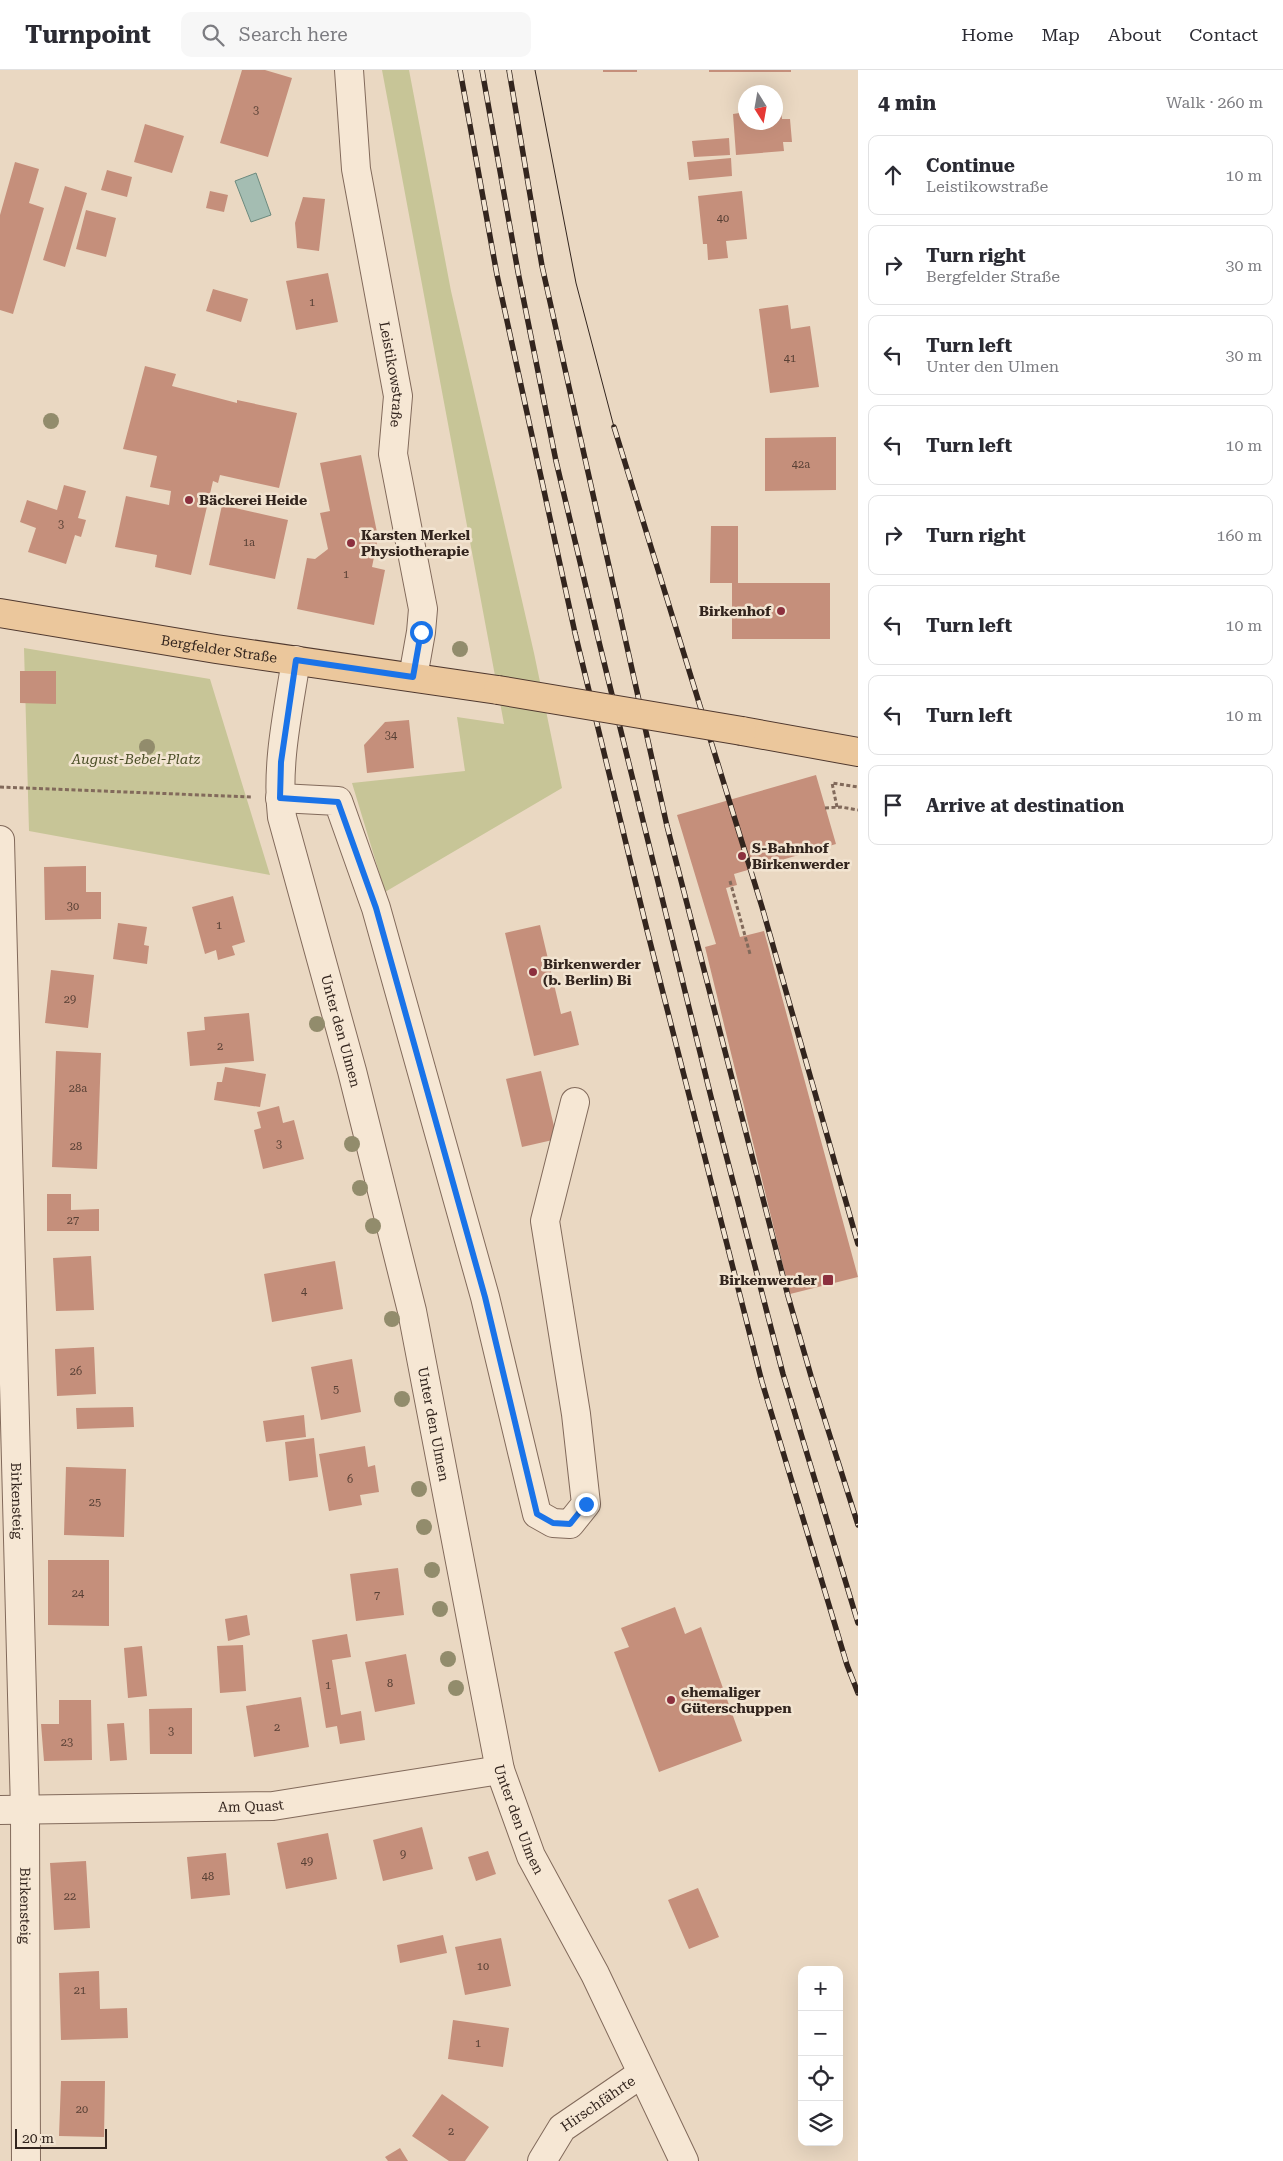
<!DOCTYPE html>
<meta charset="utf-8">
<style>
:root{--surface:#fff;--page:#f7f7f7;--text:#2b2b33;--muted:#7c7c81;--line:#e1e1e2}
body{margin:0;font-family:"Roboto Serif",serif;background:var(--page);color:var(--text)}
.controls{position:absolute;right:15px;bottom:15px;display:grid;overflow:hidden;border-radius:10px;box-shadow:0 5px 20px #0002}
.controls button{width:45px;height:45px;display:grid;place-items:center;padding:0;border:0;border-bottom:1px solid var(--line);background:var(--surface);color:var(--text);font:25px sans-serif}
.compass{position:absolute;left:738px;top:15px;width:45px;height:45px;border-radius:50%;background:var(--surface);box-shadow:0 5px 20px #0002;rotate:169deg}
.scale{position:absolute;left:15px;bottom:12px;width:92px;box-sizing:border-box;padding-left:5px;border:2px solid #33251e;border-top:0;font-size:14px;line-height:18px;white-space:nowrap;color:#33251e;-webkit-text-stroke:4px #f2e4d1;paint-order:stroke}
.stop{position:absolute;width:15px;height:15px;margin:-11px;border:4px solid #1a73e8;border-radius:50%;background:#fff}
.stop.end{background:#1a73e8;border-color:#fff;box-shadow:0 1px 5px #0008}
.list{margin:0;padding:0;list-style:none}
h2{display:flex;justify-content:space-between;align-items:center;height:65px;margin:0;padding:0 20px;font-size:21px}
h2 small{font-size:16px;font-weight:400;color:var(--muted)}
.list li{display:grid;grid-template-columns:32px 1fr auto;gap:15px;align-items:center;box-sizing:border-box;height:80px;margin:0 10px 10px;padding:0 10px;border:1px solid var(--line);border-radius:10px}
.list b{display:block;font-size:19px;white-space:nowrap}
.list p{margin:0;font-size:16px;white-space:nowrap;color:var(--muted)}
.list em{font-size:16px;font-style:normal;color:var(--muted)}
.icon{flex:none;width:28px;height:28px;fill:none;stroke:currentColor;stroke-width:2;stroke-linecap:round;stroke-linejoin:round}
.map{position:relative;flex:none;width:858px;height:2091px;overflow:hidden}
header{display:flex;align-items:center;gap:30px;box-sizing:border-box;height:70px;padding:0 25px;background:var(--surface);border-bottom:1px solid var(--line)}
header strong{font-size:24px}
nav{display:flex;gap:28px;margin-inline-start:auto;font-size:18px}
.search{width:350px;height:45px;background:var(--page);display:flex;align-items:center;gap:12px;box-sizing:border-box;padding:0 18px;border-radius:10px;color:var(--muted);font-size:19px}
main{display:flex}
aside{flex:1;background:var(--surface)}
.map>svg:first-child{display:block}
.green{fill:#c7c597}
.water{fill:#a4bdb2;stroke:#6c8a7e}
.building{fill:#c58f7b}
.lines{fill:none;stroke-linecap:round;stroke-linejoin:round}
.minor-casing{stroke:#826a5b;stroke-width:30}
.major-casing{stroke:#50392f;stroke-width:30}
.path{stroke:#826a5b;stroke-width:3;stroke-dasharray:4 2.5;stroke-linecap:butt}
.minor{stroke:#f6e7d4;stroke-width:28}
.major{stroke:#ebc79c;stroke-width:28}
.tram{stroke:#33251e;stroke-width:1}
.rail-casing{stroke:#33251e;stroke-width:5.5}
.rail{stroke:#f2e4d1;stroke-width:4;stroke-dasharray:11;stroke-linecap:butt}
.major-bridge-casing{stroke:#50392f;stroke-width:30;stroke-linecap:butt}
.major-bridge{stroke:#ebc79c;stroke-width:28}
.tree{fill:#928c6c}
.route{stroke:#1a73e8;stroke-width:6}
.poi-dot{fill:#8c303e;stroke:#f2e4d1;stroke-width:2}
.labels{text-anchor:middle;stroke-width:5;stroke-linejoin:round;paint-order:stroke}
.number-label{font-size:11px;fill:#584035}
.street-label{font-size:14px;fill:#33251e;stroke:#f2e4d1}
.poi-label{font-size:14px;font-weight:bold;fill:#33251e;stroke:#f2e4d1;text-anchor:start}
.park-label{font-size:14px;font-style:italic;fill:#4a4e26;stroke:#f2e4d1}
</style>
<header>
<strong>Turnpoint</strong>
<div class="search"><svg class="icon" aria-label="search" viewBox="0 0 24 24"><circle cx="10" cy="10" r="6"/><path d="M15 15l6 6"/></svg>Search here</div>
<nav><a>Home</a><a>Map</a><a>About</a><a>Contact</a></nav>
</header>
<main>
<div class="map">
<svg width="858" height="2091" viewBox="0 0 858 2091">
<rect width="100%" height="100%" fill="#ead8c2"/>
<!-- green -->
<path class="green" d="M 382,0 L 409,0 L 451,221 L 534,583 L 562,718 L 385,822 L 352,713 L 465,701 L 457,647 L 504,654 Z
M 24,578 L 210,609 L 270,805 L 29,761 Z"/>
<!-- water -->
<path class="water" d="M 256,103 L 271,145 L 251,152 L 235,111 Z"/>
<!-- building -->
<path class="building" d="M 242,0 L 265,0 L 292,8 L 268,87 L 220,73 Z
M 603,0 L 637,0 L 637,2 L 603,2 Z
M 709,0 L 791,0 L 791,2 L 709,2 Z
M 781,39 L 782,49 L 790,49 L 792,72 L 783,72 L 784,81 L 736,85 L 733,44 L 746,42 L 746,52 L 776,52 L 776,40 Z
M 145,54 L 184,66 L 172,103 L 134,92 Z
M 729,68 L 730,85 L 694,87 L 692,71 Z
M 731,88 L 732,106 L 689,110 L 687,92 Z
M 15,92 L 39,99 L 29,133 L 44,138 L 13,244 L 0,240 L 0,145 Z
M 107,100 L 132,107 L 127,127 L 101,120 Z
M 65,116 L 87,123 L 65,197 L 43,190 Z
M 210,121 L 228,125 L 224,142 L 206,138 Z
M 742,121 L 747,169 L 726,171 L 728,188 L 708,190 L 707,174 L 703,174 L 698,126 Z
M 303,127 L 325,129 L 319,181 L 297,178 L 295,153 Z
M 86,140 L 116,148 L 106,187 L 76,179 Z
M 328,203 L 338,252 L 296,260 L 286,211 Z
M 213,219 L 248,229 L 241,252 L 206,241 Z
M 788,235 L 791,259 L 810,256 L 819,317 L 770,323 L 759,239 Z
M 145,296 L 176,304 L 172,316 L 237,333 L 237,330 L 297,343 L 279,418 L 220,405 L 218,413 L 213,411 L 191,505 L 155,497 L 157,485 L 115,477 L 126,426 L 169,435 L 171,421 L 150,417 L 157,386 L 123,379 Z
M 836,367 L 836,420 L 765,421 L 765,368 Z
M 361,385 L 378,467 L 372,497 L 385,500 L 374,555 L 297,539 L 307,488 L 315,489 L 328,479 L 320,443 L 330,441 L 320,393 Z
M 64,415 L 86,421 L 78,448 L 86,450 L 81,467 L 75,465 L 66,494 L 28,482 L 36,458 L 20,452 L 27,430 L 57,440 Z
M 222,435 L 288,450 L 275,509 L 209,495 Z
M 711,456 L 738,456 L 738,513 L 830,513 L 830,569 L 732,569 L 732,513 L 710,513 Z
M 20,601 L 56,601 L 56,634 L 20,633 Z
M 409,650 L 414,698 L 367,703 L 364,675 L 385,652 Z
M 816,705 L 836,774 L 734,804 L 737,815 L 726,818 L 740,867 L 764,861 L 858,1207 L 790,1224 L 705,877 L 716,874 L 677,745 Z
M 86,796 L 86,822 L 101,822 L 101,849 L 45,850 L 44,797 Z
M 233,826 L 245,872 L 232,876 L 235,885 L 218,890 L 216,880 L 205,884 L 192,837 Z
M 118,853 L 147,857 L 144,875 L 149,876 L 147,894 L 113,889 Z
M 540,855 L 561,944 L 571,941 L 579,975 L 534,986 L 505,863 Z
M 51,900 L 94,905 L 88,958 L 45,953 Z
M 249,943 L 254,991 L 190,996 L 187,962 L 205,960 L 204,947 Z
M 56,981 L 101,983 L 97,1099 L 52,1097 Z
M 225,997 L 266,1004 L 260,1037 L 214,1030 L 217,1012 L 222,1012 Z
M 541,1001 L 557,1069 L 522,1077 L 506,1009 Z
M 279,1036 L 283,1053 L 294,1050 L 304,1089 L 263,1099 L 254,1060 L 261,1058 L 257,1042 Z
M 47,1124 L 71,1124 L 71,1140 L 99,1139 L 99,1161 L 47,1161 Z
M 91,1186 L 94,1240 L 56,1241 L 53,1188 Z
M 335,1191 L 343,1239 L 272,1252 L 264,1204 Z
M 94,1277 L 96,1324 L 57,1326 L 55,1279 Z
M 352,1289 L 361,1342 L 321,1350 L 311,1297 Z
M 133,1337 L 134,1357 L 77,1359 L 76,1338 Z
M 304,1345 L 306,1367 L 266,1372 L 263,1351 Z
M 314,1368 L 318,1407 L 289,1411 L 285,1372 Z
M 365,1376 L 368,1397 L 375,1395 L 379,1422 L 360,1425 L 362,1435 L 329,1441 L 319,1384 Z
M 66,1397 L 126,1399 L 124,1467 L 64,1465 Z
M 48,1490 L 109,1490 L 109,1556 L 48,1555 Z
M 398,1498 L 404,1545 L 356,1551 L 350,1504 Z
M 675,1537 L 685,1564 L 701,1557 L 742,1671 L 659,1702 L 614,1582 L 629,1577 L 621,1558 Z
M 247,1545 L 250,1565 L 228,1571 L 225,1549 Z
M 347,1564 L 351,1587 L 332,1590 L 341,1645 L 361,1641 L 365,1670 L 340,1674 L 337,1656 L 326,1658 L 312,1570 Z
M 243,1575 L 246,1621 L 220,1623 L 217,1576 Z
M 142,1576 L 147,1626 L 128,1628 L 124,1578 Z
M 406,1584 L 415,1634 L 375,1642 L 365,1592 Z
M 301,1627 L 309,1677 L 254,1687 L 246,1636 Z
M 59,1630 L 91,1630 L 92,1690 L 44,1691 L 41,1654 L 59,1654 Z
M 192,1638 L 192,1684 L 150,1684 L 149,1639 Z
M 124,1653 L 127,1690 L 110,1691 L 107,1654 Z
M 422,1757 L 433,1799 L 383,1811 L 373,1770 Z
M 328,1763 L 337,1809 L 286,1819 L 277,1773 Z
M 488,1781 L 496,1804 L 476,1811 L 468,1787 Z
M 226,1783 L 230,1825 L 191,1829 L 187,1787 Z
M 86,1791 L 90,1858 L 54,1860 L 50,1793 Z
M 698,1818 L 719,1867 L 689,1879 L 668,1830 Z
M 443,1865 L 447,1883 L 400,1893 L 397,1875 Z
M 501,1868 L 511,1916 L 465,1925 L 455,1877 Z
M 99,1901 L 100,1939 L 127,1938 L 128,1968 L 61,1970 L 59,1903 Z
M 453,1950 L 509,1958 L 503,1997 L 448,1989 Z
M 61,2011 L 105,2011 L 104,2067 L 59,2066 Z
M 442,2024 L 489,2057 L 465,2091 L 449,2091 L 412,2066 Z
M 400,2078 L 408,2091 L 388,2091 L 385,2087 Z"/>
<g class="lines">
<!-- minor casing -->
<g class="minor-casing">
<g id="minor">
<path id="s1" d="M 349,0 L 356,99 L 398,326 L 393,384 L 423,539 L 421,562 L 413,607"/>
<path id="s2" d="M 296,590 C 288,642 276,694 282,747 L 352,1001 L 412,1241 L 500,1700 L 531,1786 L 595,1904 L 684,2091"/>
<path d="M 280,728 L 338,731 L 376,838 L 485,1227 L 537,1444 L 553,1453 L 570,1454 L 586,1434 L 576,1344 L 545,1151 L 575,1032"/>
<path id="s3" d="M 0,770 L 25,1741 L 26,2091"/>
<path id="s4" d="M 0,1740 L 273,1736 L 500,1700"/>
<path id="s5" d="M 542,2091 L 562,2058 L 641,2004"/>
</g>
</g>
<!-- major casing -->
<g class="major-casing">
<g id="major">
<path id="s6" d="M 0,543 L 216,579 L 498,620"/>
<path d="M 742,661 L 858,682"/>
</g>
</g>
<!-- path -->
<path class="path" d="M 0,717 L 252,727
M 837,737 L 832,713 L 858,717
M 825,738 L 841,737 L 858,740
M 730,811 L 750,884"/>
<!-- minor -->
<use href="#minor" class="minor"/>
<!-- major -->
<use href="#major" class="major"/>
<!-- tram -->
<path class="tram" d="M 535,0 L 576,213 L 614,357"/>
<!-- rail casing -->
<g class="rail-casing">
<path id="rail" d="M 460,0 L 497,205 L 575,563 L 647,860 L 762,1312 L 847,1595 L 858,1623
M 482,0 L 518,202 L 556,391 L 600,576 L 711,1027 L 783,1304 L 858,1553
M 509,0 L 542,196 L 667,756 L 788,1226 L 811,1306 L 858,1455
M 614,357 L 762,837 L 858,1174"/>
</g>
<!-- rail -->
<use href="#rail" class="rail"/>
<!-- major-bridge casing -->
<g class="major-bridge-casing">
<path id="major-bridge" d="M 498,620 L 742,661"/>
</g>
<!-- major-bridge -->
<use href="#major-bridge" class="major-bridge"/>
</g>
<!-- trees -->
<g class="tree">
<circle cx="51" cy="351" r="8"/>
<circle cx="460" cy="579" r="8"/>
<circle cx="147" cy="677" r="8"/>
<circle cx="317" cy="954" r="8"/>
<circle cx="352" cy="1074" r="8"/>
<circle cx="360" cy="1118" r="8"/>
<circle cx="373" cy="1156" r="8"/>
<circle cx="392" cy="1249" r="8"/>
<circle cx="402" cy="1329" r="8"/>
<circle cx="419" cy="1419" r="8"/>
<circle cx="424" cy="1457" r="8"/>
<circle cx="432" cy="1500" r="8"/>
<circle cx="440" cy="1539" r="8"/>
<circle cx="448" cy="1589" r="8"/>
<circle cx="456" cy="1618" r="8"/>
</g>
<g class="lines">
<!-- route -->
<path class="route" d="M 421,562 L 413,607 L 296,590 L 281,692 L 280,728 L 338,732 L 376,838 L 485,1227 L 537,1444 L 553,1453 L 570,1454 L 586,1434"/>
</g>
<!-- markers -->
<g class="poi-dot">
<circle cx="189" cy="430" r="5"/>
<circle cx="351" cy="473" r="5"/>
<circle cx="781" cy="541" r="5"/>
<circle cx="742" cy="786" r="5"/>
<circle cx="533" cy="902" r="5"/>
<rect x="822" y="1204" width="12" height="12" rx="2.5"/>
<circle cx="671" cy="1630" r="5"/>
</g>
<g class="labels">
<!-- number labels -->
<g class="number-label">
<text x="256" y="44">3</text>
<text x="723" y="152">40</text>
<text x="312" y="236">1</text>
<text x="790" y="292">41</text>
<text x="801" y="398">42a</text>
<text x="61" y="458">3</text>
<text x="249" y="476">1a</text>
<text x="346" y="508">1</text>
<text x="391" y="669">34</text>
<text x="73" y="840">30</text>
<text x="219" y="859">1</text>
<text x="70" y="933">29</text>
<text x="220" y="980">2</text>
<text x="78" y="1022">28a</text>
<text x="279" y="1078">3</text>
<text x="76" y="1080">28</text>
<text x="73" y="1154">27</text>
<text x="304" y="1225">4</text>
<text x="76" y="1305">26</text>
<text x="336" y="1323">5</text>
<text x="350" y="1413">6</text>
<text x="95" y="1436">25</text>
<text x="78" y="1527">24</text>
<text x="377" y="1529">7</text>
<text x="390" y="1617">8</text>
<text x="328" y="1619">1</text>
<text x="277" y="1661">2</text>
<text x="171" y="1665">3</text>
<text x="67" y="1676">23</text>
<text x="403" y="1788">9</text>
<text x="307" y="1795">49</text>
<text x="208" y="1810">48</text>
<text x="70" y="1830">22</text>
<text x="483" y="1900">10</text>
<text x="80" y="1924">21</text>
<text x="478" y="1977">1</text>
<text x="82" y="2043">20</text>
<text x="451" y="2065">2</text>
</g>
<!-- street labels -->
<g class="street-label">
<text dy="5" stroke="none"><textPath href="#s1" startOffset="308">Leistikowstraße</textPath></text>
<text dy="5" stroke="none"><textPath href="#s6" startOffset="222">Bergfelder Straße</textPath></text>
<text dy="5" stroke="none"><textPath href="#s2" startOffset="380">Unter den Ulmen</textPath></text>
<text dy="5" stroke="none"><textPath href="#s2" startOffset="784">Unter den Ulmen</textPath></text>
<text dy="5" stroke="none"><textPath href="#s3" startOffset="661">Birkensteig</textPath></text>
<text dy="5" stroke="none"><textPath href="#s4" startOffset="251">Am Quast</textPath></text>
<text dy="5" stroke="none"><textPath href="#s2" startOffset="1189">Unter den Ulmen</textPath></text>
<text dy="5" stroke="none"><textPath href="#s3" startOffset="1066">Birkensteig</textPath></text>
<text dy="5" stroke="none"><textPath href="#s5" startOffset="82">Hirschfährte</textPath></text>
</g>
<!-- poi labels -->
<g class="poi-label">
<text x="199" y="435">Bäckerei Heide</text>
<text x="361" y="470">Karsten Merkel<tspan x="361" dy="16">Physiotherapie</tspan></text>
<text x="771" y="546" text-anchor="end">Birkenhof</text>
<text x="752" y="783">S-Bahnhof<tspan x="752" dy="16">Birkenwerder</tspan></text>
<text x="543" y="899">Birkenwerder<tspan x="543" dy="16">(b. Berlin) Bi</tspan></text>
<text x="817" y="1215" text-anchor="end">Birkenwerder</text>
<text x="681" y="1627">ehemaliger<tspan x="681" dy="16">Güterschuppen</tspan></text>
</g>
<!-- park labels -->
<g class="park-label">
<text x="136" y="694">August-Bebel-Platz</text>
</g>
</g>
</svg>
<div class="controls">
<button>+</button>
<button>−</button>
<button><svg class="icon" aria-label="locate" viewBox="0 0 24 24"><circle cx="12" cy="12" r="6"/><path d="M12 2v4M12 18v4M2 12h4M18 12h4"/></svg></button>
<button><svg class="icon" aria-label="layers" viewBox="0 0 24 24"><path d="M12 4l9 5-9 5-9-5zM3 14l9 5 9-5"/></svg></button>
</div>
<svg class="compass" viewBox="-18 -18 36 36"><path d="M0-13l5 13h-10z" fill="#e53935"/><path d="M0 13l5-13h-10z" fill="#7c7c81"/></svg>
<div class="scale">20 m</div>
<div class="stop" style="left:421px;top:562px"></div>
<div class="stop end" style="left:586px;top:1434px"></div>
</div>
<aside>
<h2>4 min<small>Walk · 260 m</small></h2>
<ul class="list">
<li><svg class="icon" aria-label="ahead" viewBox="0 0 24 24"><path d="M12 20V5M6 11l6-6 6 6"/></svg><div><b>Continue</b><p>Leistikowstraße</p></div><em>10 m</em></li>
<li><svg class="icon" aria-label="right" viewBox="0 0 24 24"><path d="M7 20v-9h11M14 6l5 5-5 5"/></svg><div><b>Turn right</b><p>Bergfelder Straße</p></div><em>30 m</em></li>
<li><svg class="icon" aria-label="left" viewBox="0 0 24 24"><path d="M17 20v-9H6M10 6l-5 5 5 5"/></svg><div><b>Turn left</b><p>Unter den Ulmen</p></div><em>30 m</em></li>
<li><svg class="icon" aria-label="left" viewBox="0 0 24 24"><path d="M17 20v-9H6M10 6l-5 5 5 5"/></svg><div><b>Turn left</b></div><em>10 m</em></li>
<li><svg class="icon" aria-label="right" viewBox="0 0 24 24"><path d="M7 20v-9h11M14 6l5 5-5 5"/></svg><div><b>Turn right</b></div><em>160 m</em></li>
<li><svg class="icon" aria-label="left" viewBox="0 0 24 24"><path d="M17 20v-9H6M10 6l-5 5 5 5"/></svg><div><b>Turn left</b></div><em>10 m</em></li>
<li><svg class="icon" aria-label="left" viewBox="0 0 24 24"><path d="M17 20v-9H6M10 6l-5 5 5 5"/></svg><div><b>Turn left</b></div><em>10 m</em></li>
<li><svg class="icon" aria-label="arrive" viewBox="0 0 24 24"><path d="M6 21V4h12l-3 4 3 4H6"/></svg><div><b>Arrive at destination</b></div></li>
</ul>
</aside>
</main>
